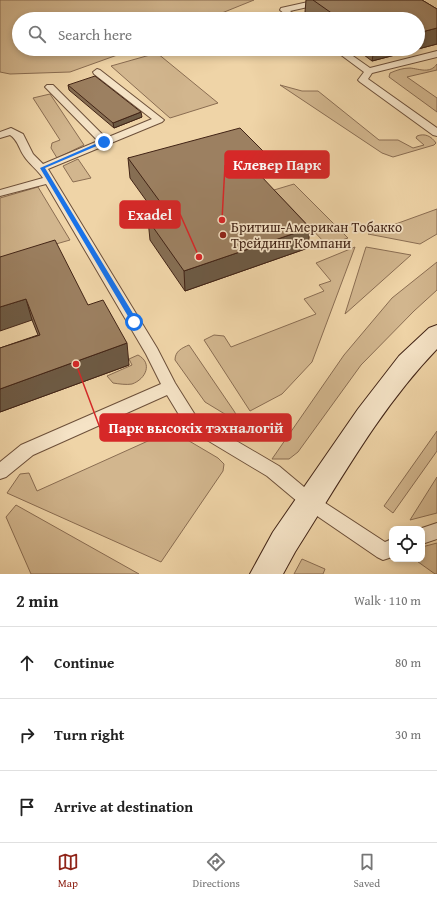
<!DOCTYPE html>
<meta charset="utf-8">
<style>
:root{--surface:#fff;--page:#f6f6f6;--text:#222;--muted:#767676;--line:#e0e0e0;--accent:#8f2418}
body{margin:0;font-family:"Gentium Book Plus",serif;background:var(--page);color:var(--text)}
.controls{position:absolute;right:12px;bottom:12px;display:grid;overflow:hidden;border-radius:8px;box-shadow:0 2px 6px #0003}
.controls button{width:36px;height:36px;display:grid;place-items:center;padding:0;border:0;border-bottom:1px solid var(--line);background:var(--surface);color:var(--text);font:20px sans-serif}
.stop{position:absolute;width:12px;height:12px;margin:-9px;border:3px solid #1a73e8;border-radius:50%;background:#fff}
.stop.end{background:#1a73e8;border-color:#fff;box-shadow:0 1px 4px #0008}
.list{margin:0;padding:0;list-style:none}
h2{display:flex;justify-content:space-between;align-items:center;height:52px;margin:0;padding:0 16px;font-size:17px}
h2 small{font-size:13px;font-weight:400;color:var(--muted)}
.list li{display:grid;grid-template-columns:26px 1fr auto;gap:12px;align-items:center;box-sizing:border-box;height:72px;padding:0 16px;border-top:1px solid var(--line)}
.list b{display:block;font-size:15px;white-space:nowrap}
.list em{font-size:13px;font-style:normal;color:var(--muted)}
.icon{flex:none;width:22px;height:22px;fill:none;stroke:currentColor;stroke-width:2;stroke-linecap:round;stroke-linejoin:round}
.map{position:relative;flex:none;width:437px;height:574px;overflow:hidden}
.search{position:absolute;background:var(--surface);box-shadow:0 2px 6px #0003;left:12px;right:12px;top:12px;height:44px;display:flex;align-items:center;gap:10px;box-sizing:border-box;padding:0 14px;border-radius:22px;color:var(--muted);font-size:15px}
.sheet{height:268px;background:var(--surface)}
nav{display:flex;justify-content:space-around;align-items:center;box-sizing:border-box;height:56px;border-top:1px solid var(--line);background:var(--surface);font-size:11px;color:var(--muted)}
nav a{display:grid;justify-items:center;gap:2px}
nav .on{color:var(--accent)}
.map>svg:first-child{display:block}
.green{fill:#d2b68e;stroke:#8a6d52}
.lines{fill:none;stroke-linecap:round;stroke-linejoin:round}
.lane-casing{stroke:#6d503a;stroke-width:2}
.secondary-casing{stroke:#422416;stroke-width:2}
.lane{fill:#f5e3c6;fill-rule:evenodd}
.secondary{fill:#f5e3c6;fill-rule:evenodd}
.wall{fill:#866e53;stroke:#422416}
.shaded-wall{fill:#6d5a44;stroke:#422416}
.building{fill:#9c8061;stroke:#422416}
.route{fill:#1a73e8}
.poi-dot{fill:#8f2418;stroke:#f5e3c6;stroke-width:1.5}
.labels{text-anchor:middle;stroke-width:3.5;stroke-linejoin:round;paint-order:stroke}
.poi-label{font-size:14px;fill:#422416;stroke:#f5e3c6;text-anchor:start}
.leader{fill:none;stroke:#d62828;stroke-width:1.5}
.callout-dot{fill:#d62828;stroke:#f5e3c6;stroke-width:1.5}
.callout{fill:#d62828;stroke:#d62828;stroke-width:1.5}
.callout-label{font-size:15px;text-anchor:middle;font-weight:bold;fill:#fff}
</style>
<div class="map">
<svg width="437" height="574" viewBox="0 0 437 574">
<rect width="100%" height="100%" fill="#efd4a7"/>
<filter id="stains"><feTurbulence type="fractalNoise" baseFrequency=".005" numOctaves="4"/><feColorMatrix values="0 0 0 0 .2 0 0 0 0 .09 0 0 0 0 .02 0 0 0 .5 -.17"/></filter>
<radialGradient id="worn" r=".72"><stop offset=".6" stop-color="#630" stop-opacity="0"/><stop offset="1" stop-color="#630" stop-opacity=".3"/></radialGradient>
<!-- green -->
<path class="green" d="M 0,0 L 254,0 L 207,19 L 19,19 L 19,49 L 134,49 L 70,72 L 10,74 L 0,72 Z
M 157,53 L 218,103 L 170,118 L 111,66 Z
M 437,64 L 437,70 L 407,77 L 437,98 L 437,112 L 389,77 L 390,73 C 397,70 403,68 410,68 C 420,69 430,74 437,64 Z
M 280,85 L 302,91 L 318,91 L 379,140 L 398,140 L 413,148 L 424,145 L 416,138 L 417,136 C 425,133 431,136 436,143 L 434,145 L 393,157 L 382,153 Z
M 50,94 L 84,145 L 57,158 L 51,148 L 52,143 L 60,140 L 33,98 Z
M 78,159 L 91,178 L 73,182 L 63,166 Z
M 294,184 L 348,238 L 327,245 L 274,190 Z
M 38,187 L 70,240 L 0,260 L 0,198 Z
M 437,209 L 437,234 L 420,244 L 368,234 Z
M 355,247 L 312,362 L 282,394 L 250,411 L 204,340 L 214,335 L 224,336 L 231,347 L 316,314 L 304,299 L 324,291 L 319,285 L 331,281 L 316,263 Z
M 366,247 L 411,255 L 345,314 Z
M 437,262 L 437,290 L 414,311 L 361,365 L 298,452 L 289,459 L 272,459 L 344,355 L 392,298 Z
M 189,345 L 234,411 L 237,416 L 236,418 L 233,419 L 205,402 L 175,360 C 175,351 182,348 189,345 Z
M 138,355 C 153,363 146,379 132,384 C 127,385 119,384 113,383 L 107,376 L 132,365 L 129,359 Z
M 150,420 L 157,422 L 218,458 L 224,464 L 223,471 L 161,562 L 7,493 L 20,474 L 29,473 L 37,491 L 159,436 Z
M 437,431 L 437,451 L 393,513 L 384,506 Z
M 437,477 L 437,513 L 410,520 Z
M 16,505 L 139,574 L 31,574 L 6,517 Z
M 437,543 L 437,574 L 435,574 L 414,559 L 422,559 L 422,547 Z
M 302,559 L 325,569 L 323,574 L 294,574 Z"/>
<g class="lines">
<!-- lane casing -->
<g class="lane-casing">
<path id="lane" d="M 317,0 L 331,0 L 330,2 L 290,11 L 300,19 L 291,19 L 280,10 L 281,8 Z
M 333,49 L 343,49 L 370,68 L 437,51 L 437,57 L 372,73 L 368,79 L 437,128 L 437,136 L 433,135 L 360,82 L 358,80 L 364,72 Z
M 97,69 L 100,70 L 164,120 L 162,122 L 48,169 L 157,348 L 175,383 L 197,418 L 279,466 L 316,497 L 385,542 L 392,539 L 392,557 L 383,560 L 377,557 L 304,507 L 267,476 L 187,428 L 167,395 L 33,455 L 6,477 L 0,479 L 0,462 L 21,445 L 161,384 L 146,354 L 46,184 L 0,196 L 0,190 L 43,178 C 37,169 29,164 24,156 C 19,149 18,140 10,135 L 0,138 L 0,132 L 11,128 L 23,134 L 33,154 L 43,164 L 98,141 L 47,89 L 45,87 L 47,85 L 53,85 L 106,138 L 152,119 L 94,74 L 93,72 Z
M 437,523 L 437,539 L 422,544 L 422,529 L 419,529 Z"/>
</g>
<!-- secondary casing -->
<g class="secondary-casing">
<path id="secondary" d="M 437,325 L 437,349 C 380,408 339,483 295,552 L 283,574 L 250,574 L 273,532 L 358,409 L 399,356 L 429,328 Z"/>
</g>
<!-- lane -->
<use href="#lane" class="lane"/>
<!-- secondary -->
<use href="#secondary" class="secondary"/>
</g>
<!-- wall -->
<path class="wall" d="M 306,0 L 422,0 L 437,9 L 437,44 L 372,61 L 356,49 L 418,49 L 418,19 L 315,19 L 305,12 Z
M 68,85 L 142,117 L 114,128 L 69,90 Z
M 264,152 L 263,172 L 258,173 L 308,248 L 185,291 L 150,240 L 148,220 L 158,217 L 130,178 L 128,158 Z
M 0,257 L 88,305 L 129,365 L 0,412 L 0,348 L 38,335 L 32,320 Z"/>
<!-- shaded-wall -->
<path class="shaded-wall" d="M 437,28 L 437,44 L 372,61 L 374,49 L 418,49 L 418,33 Z
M 141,112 L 142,117 L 114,128 L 113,123 Z
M 264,152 L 263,172 L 244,177 L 244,158 Z
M 310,228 L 308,248 L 185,291 L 184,271 Z
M 26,299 L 32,320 L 0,331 L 0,307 Z
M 127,343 L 129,365 L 0,412 L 0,389 Z"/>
<!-- building -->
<path class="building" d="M 313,0 L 422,0 L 437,9 L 437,28 L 418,33 L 418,19 L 340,19 Z
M 95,76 L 141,112 L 113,123 L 68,85 Z
M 240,128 L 264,152 L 244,158 L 310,228 L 184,271 L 148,220 L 169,214 L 128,158 Z
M 55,240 L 88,305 L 103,300 L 127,343 L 0,389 L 0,348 L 40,335 L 26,299 L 0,307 L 0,257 Z"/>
<!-- route -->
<path class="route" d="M 102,141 L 106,142 L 45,168 L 137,320 L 138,322 L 134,324 L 132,323 L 40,168 Z"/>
<!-- markers -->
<circle class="poi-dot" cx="223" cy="235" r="4"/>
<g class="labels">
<!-- poi labels -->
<g class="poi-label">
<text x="231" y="232">Бритиш-Американ Тобакко<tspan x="231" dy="16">Трейдинг Компани</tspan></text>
</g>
</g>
<!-- callouts -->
<path class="leader" d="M222 220L225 165M199 257L180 214M76 364L100 428"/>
<g class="callout-dot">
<circle cx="222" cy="220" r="4"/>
<circle cx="199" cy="257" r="4"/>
<circle cx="76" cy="364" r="4"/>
</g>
<g class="callout">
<rect x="225" y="151" width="104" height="27" rx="4"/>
<rect x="120" y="201" width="60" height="27" rx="4"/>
<rect x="100" y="414" width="191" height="27" rx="4"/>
</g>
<g class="callout-label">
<text x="277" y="170">Клевер Парк</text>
<text x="150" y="220">Exadel</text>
<text x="196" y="433">Парк высокіх тэхналогій</text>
</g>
<rect width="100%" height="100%" filter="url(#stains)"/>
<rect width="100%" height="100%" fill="url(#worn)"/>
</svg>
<div class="controls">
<button><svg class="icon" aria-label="locate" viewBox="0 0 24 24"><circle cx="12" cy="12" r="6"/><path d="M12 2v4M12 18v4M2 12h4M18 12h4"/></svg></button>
</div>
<div class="stop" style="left:134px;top:322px"></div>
<div class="stop end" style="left:104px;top:142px"></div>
<div class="search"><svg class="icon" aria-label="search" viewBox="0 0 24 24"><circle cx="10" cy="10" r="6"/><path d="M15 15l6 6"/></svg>Search here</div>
</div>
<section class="sheet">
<h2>2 min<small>Walk · 110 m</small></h2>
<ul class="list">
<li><svg class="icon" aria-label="ahead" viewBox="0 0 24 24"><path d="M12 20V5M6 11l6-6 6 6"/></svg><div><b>Continue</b></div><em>80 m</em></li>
<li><svg class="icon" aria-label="right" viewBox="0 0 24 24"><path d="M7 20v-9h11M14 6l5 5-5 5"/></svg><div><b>Turn right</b></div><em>30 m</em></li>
<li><svg class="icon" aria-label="arrive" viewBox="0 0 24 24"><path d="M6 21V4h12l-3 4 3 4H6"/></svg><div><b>Arrive at destination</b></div></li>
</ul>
</section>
<nav>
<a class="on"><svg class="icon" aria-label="map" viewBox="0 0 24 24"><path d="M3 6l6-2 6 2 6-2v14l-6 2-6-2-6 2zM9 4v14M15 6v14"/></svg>Map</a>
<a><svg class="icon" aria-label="directions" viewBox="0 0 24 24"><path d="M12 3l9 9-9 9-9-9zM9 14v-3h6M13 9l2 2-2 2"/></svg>Directions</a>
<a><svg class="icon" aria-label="saved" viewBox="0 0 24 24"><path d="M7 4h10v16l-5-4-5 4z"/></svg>Saved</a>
</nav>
